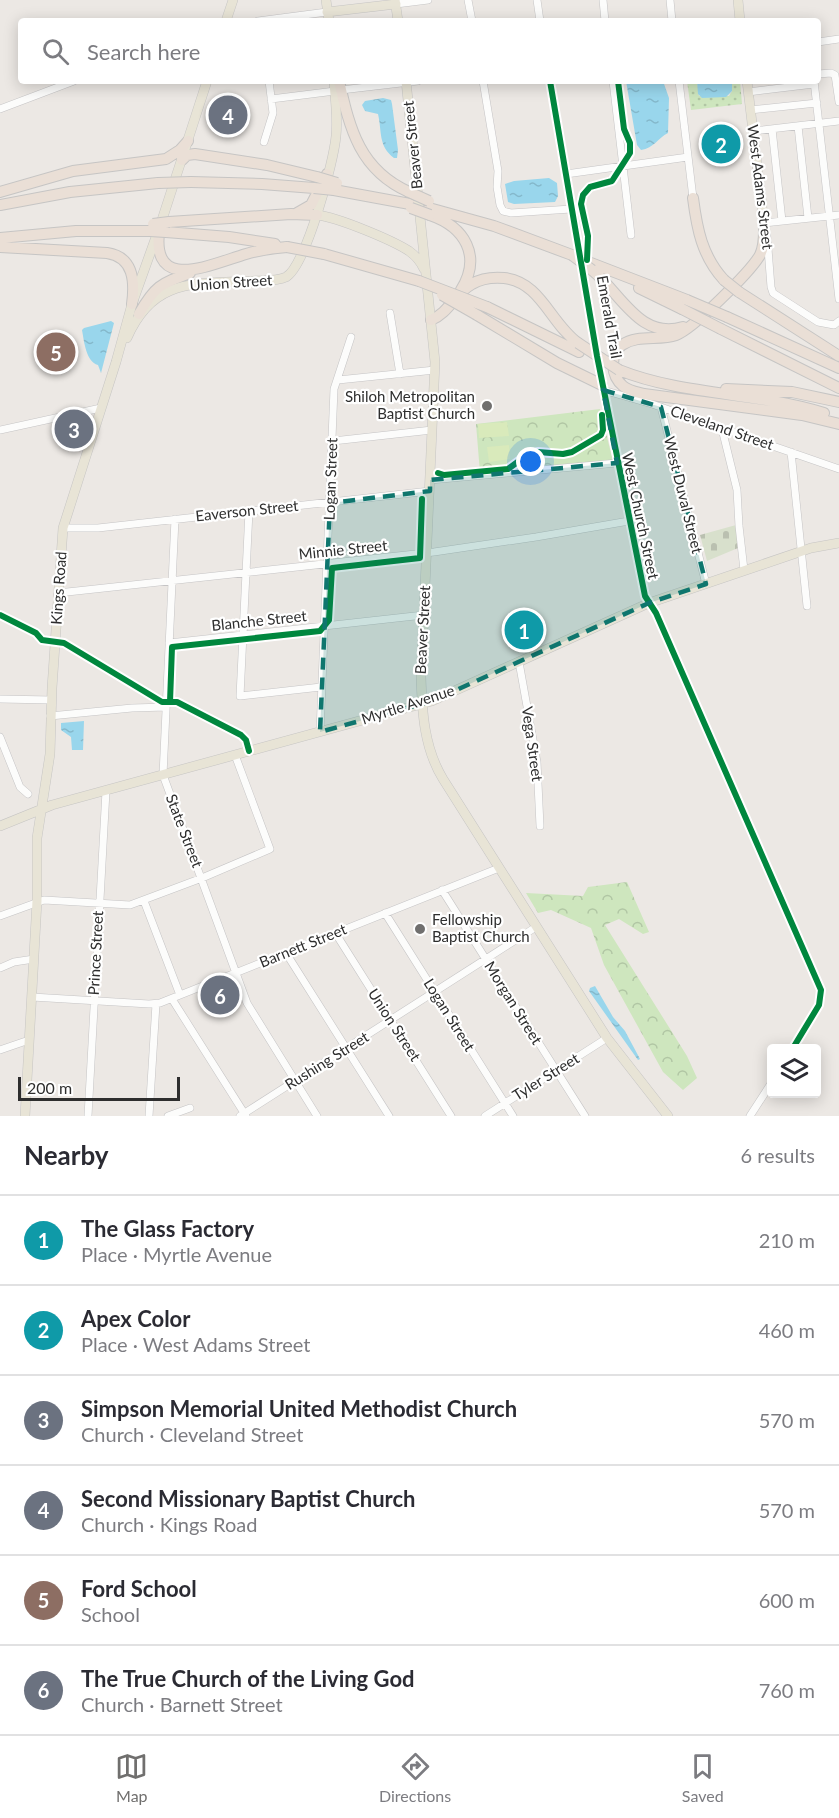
<!DOCTYPE html>
<meta charset="utf-8">
<style>
:root{--surface:#fff;--page:#f7f7f7;--text:#2b2b33;--muted:#7c7c81;--line:#e1e1e2;--accent:#706f6e}
body{margin:0;font-family:Lato,sans-serif;background:var(--page);color:var(--text)}
.controls{position:absolute;right:18px;bottom:18px;display:grid;overflow:hidden;border-radius:6px;box-shadow:0 3px 15px #0003}
.controls button{width:54px;height:54px;display:grid;place-items:center;padding:0;border:0;border-bottom:2px solid var(--line);background:var(--surface);color:var(--text);font:30px sans-serif}
.scale{position:absolute;left:18px;bottom:15px;width:162px;box-sizing:border-box;padding-left:6px;border:3px solid #2e2e2e;border-top:0;font-size:16px;line-height:21px;white-space:nowrap;color:#2e2e2e;-webkit-text-stroke:4px #fff;paint-order:stroke}
.you{position:absolute;left:531px;top:462px;width:21px;height:21px;margin:-15px;border:4px solid #fff;border-radius:50%;background:#1a73e8;box-shadow:0 0 0 9px #1a73e833}
.badge{display:grid;place-items:center;width:39px;height:39px;border-radius:50%;background:var(--accent);color:#fff;font-size:20px;font-weight:700}
.pin{position:absolute;translate:-50% -50%;border:3px solid #fff;box-shadow:0 2px 6px #0006}
.list{margin:0;padding:0;list-style:none}
h2{display:flex;justify-content:space-between;align-items:center;height:78px;margin:0;padding:0 24px;font-size:26px}
h2 small{font-size:20px;font-weight:400;color:var(--muted)}
.list li{display:grid;grid-template-columns:39px 1fr auto;gap:18px;align-items:center;box-sizing:border-box;height:90px;padding:0 24px;border-top:2px solid var(--line)}
.list b{display:block;font-size:22px;white-space:nowrap}
.list p{margin:0;font-size:20px;white-space:nowrap;color:var(--muted)}
.list em{font-size:20px;font-style:normal;color:var(--muted)}
.icon{flex:none;width:33px;height:33px;fill:none;stroke:currentColor;stroke-width:2;stroke-linecap:round;stroke-linejoin:round}
.map{position:relative;flex:none;width:839px;height:1116px;overflow:hidden}
.search{position:absolute;background:var(--surface);box-shadow:0 3px 15px #0003;left:18px;right:18px;top:18px;height:66px;display:flex;align-items:center;gap:15px;box-sizing:border-box;padding:0 21px;border-radius:6px;color:var(--muted);font-size:22px}
.sheet{height:618px;background:var(--surface)}
nav{display:flex;justify-content:space-around;align-items:center;box-sizing:border-box;height:84px;border-top:2px solid var(--line);background:var(--surface);font-size:16px;color:var(--muted)}
nav a{display:grid;justify-items:center;gap:3px}
nav .on{color:var(--accent)}
.map>svg:first-child{display:block}
.grass{fill:url(#grass-dots)}
.forest{fill:url(#forest-crowns)}
.cemetery{fill:url(#cemetery-stones)}
.pitch{fill:#d9eabb}
.water{fill:url(#water-ripples)}
.lines{fill:none;stroke-linecap:round;stroke-linejoin:round}
.minor-casing{stroke:#c5c4c5;stroke-width:8}
.major-casing{stroke:#c6c5c4;stroke-width:10}
.highway-casing{stroke:#c6c5c4;stroke-width:12}
.minor{stroke:#fcfcfb;stroke-width:7}
.major{stroke:#e8e4d6;stroke-width:9}
.highway{stroke:#eadfd6;stroke-width:10}
.highway-bridge-casing{stroke:#c6c5c4;stroke-width:12;stroke-linecap:butt}
.highway-bridge{stroke:#eadfd6;stroke-width:10}
.cycleway-casing{stroke:#fff;stroke-width:10}
.cycleway{stroke:#00873e;stroke-width:6}
.marked{fill:#0f766e;fill-opacity:0.2;stroke:#0f766e;stroke-width:4.5;stroke-dasharray:12 8;stroke-linejoin:round}
.poi-dot{fill:#706f6e;stroke:#fff;stroke-width:2}
.labels{text-anchor:middle;stroke-width:4.5;stroke-linejoin:round;paint-order:stroke}
.street-label{font-size:15px;fill:#2e2e2e;stroke:#fff}
.poi-label{font-size:15px;fill:#2e2e2e;stroke:#fff;text-anchor:end}
</style>
<div class="map">
<svg width="839" height="1116" viewBox="0 0 839 1116">
<defs>
<pattern id="grass-dots" width="8" height="8" patternUnits="userSpaceOnUse" patternTransform="scale(1.5)"><rect width="8" height="8" fill="#cee6be"/><path d="M2 2h.1M6 6h.1" fill="none" stroke="#b1c6a4" stroke-width="1.8" stroke-linecap="round"/></pattern>
<pattern id="forest-crowns" width="20" height="18" patternUnits="userSpaceOnUse" patternTransform="scale(1.5)"><rect width="20" height="18" fill="#cee6be"/><path d="M2 6a3 3 0 1 1 6 0M12 15a3 3 0 1 1 6 0" fill="none" stroke="#b1c6a4"/></pattern>
<pattern id="cemetery-stones" width="16" height="16" patternUnits="userSpaceOnUse" patternTransform="scale(1.5)"><rect width="16" height="16" fill="#d8e0cc"/><path d="M2 7V4a2 2 0 0 1 4 0v3zM10 15v-3a2 2 0 0 1 4 0v3z" fill="#bac0b0"/></pattern>
<pattern id="water-ripples" width="26" height="14" patternUnits="userSpaceOnUse" patternTransform="scale(1.5)"><rect width="26" height="14" fill="#99d6ec"/><path d="M2 4q2-2 4 0t4 0M15 11q2-2 4 0t4 0" fill="none" stroke="#84b8cb"/></pattern>
</defs>
<rect width="100%" height="100%" fill="#ece8e4"/>
<!-- grass -->
<path class="grass" d="M 687,81 L 697,81 L 699,96 L 729,96 L 732,91 L 732,81 L 740,81 L 742,104 L 691,110 Z"/>
<!-- forest -->
<path class="forest" d="M 600,409 L 613,461 L 480,473 L 476,424 Z
M 627,882 L 649,932 L 643,934 L 619,919 L 605,925 L 687,1056 L 697,1078 L 683,1090 L 663,1072 L 604,965 L 591,928 L 551,910 L 538,913 L 526,893 L 583,896 L 588,887 Z"/>
<!-- cemetery -->
<path class="cemetery" d="M 736,525 L 738,548 L 707,561 L 700,535 Z"/>
<!-- pitch -->
<path class="pitch" d="M 507,422 L 509,436 L 479,438 L 478,424 Z
M 509,445 L 510,459 L 489,462 L 487,447 Z"/>
<!-- water -->
<path class="water" d="M 626,81 L 663,81 L 669,98 L 668,133 C 658,138 654,148 641,150 L 637,145 Z
M 697,81 L 732,81 L 732,91 L 726,97 L 702,98 L 698,94 Z
M 383,98 L 391,100 L 392,104 L 398,150 L 397,158 L 394,158 C 378,146 382,131 378,114 L 365,111 L 362,105 L 365,101 Z
M 549,178 L 557,183 L 558,196 L 555,202 L 514,204 L 508,202 L 505,184 L 514,181 Z
M 111,321 L 114,323 L 101,373 L 98,365 C 86,362 84,341 82,330 L 84,328 Z
M 84,721 L 83,750 L 72,750 L 71,737 L 61,730 L 61,723 Z
M 595,986 L 613,1017 L 625,1031 L 640,1059 L 638,1060 L 589,991 L 590,988 Z"/>
<g class="lines">
<!-- minor casing -->
<g class="minor-casing">
<path id="minor" d="M 468,0 L 472,21
M 537,0 L 540,21
M 603,0 L 605,21
M 670,0 L 672,21
M 396,4 L 428,0
M 258,21 L 327,12
M 818,42 L 839,39
M 818,74 L 831,73 L 835,75 L 839,102
M 483,81 L 498,171 L 497,187 L 500,205 L 503,211 L 511,213 L 571,209
M 550,81 L 597,356 L 645,596 L 656,613 L 821,990 L 819,1005 L 793,1048
M 613,81 L 631,235
M 679,81 L 693,198
M 814,81 L 839,299
M 341,90 L 418,81
M 748,92 L 814,84
M 271,99 L 335,91
M 0,109 L 74,81
M 750,110 L 817,103
M 798,126 L 808,218
M 772,129 L 782,221
M 753,131 L 839,121
M 264,142 L 273,113 L 269,81
M 566,174 L 688,157
M 764,226 L 764,223 L 839,215
M 767,236 L 771,287 L 773,293 L 818,322 L 834,325 L 839,321
M 390,313 L 400,374
M 338,380 L 435,370
M 603,390 L 652,404 L 839,469
M 661,407 L 706,584
M 722,429 L 737,490 L 739,526 L 744,570
M 0,430 L 101,408
M 333,441 L 432,430
M 791,452 L 807,606
M 430,480 L 617,463
M 249,511 L 240,696 L 321,687
M 175,519 L 163,775 L 247,1003 L 317,1116
M 63,528 L 98,528 L 430,491
M 58,593 L 434,552 L 536,537 L 629,521
M 169,643 L 424,615
M 519,662 L 537,762 L 540,826
M 0,699 L 51,700
M 50,716 L 132,708 L 166,707
M 320,732 L 334,389 L 351,337
M 0,737 L 20,787 L 28,794
M 442,890 L 585,1116
M 144,901 L 180,995
M 385,913 L 513,1116
M 0,916 L 44,900 L 130,905 L 202,878 L 270,849 L 235,755
M 336,934 L 451,1116
M 286,953 L 389,1116
M 0,968 L 14,962 L 34,959
M 32,997 L 149,1004 L 160,1003 L 499,868
M 172,999 L 246,1116
M 0,1050 L 29,1040
M 88,1116 L 106,791
M 149,1116 L 156,1004
M 168,1116 L 190,1108
M 240,1116 L 536,927
M 485,1116 L 607,1038
M 750,1116 L 772,1082"/>
</g>
<!-- major casing -->
<g class="major-casing">
<path id="major" d="M 326,0 L 329,21
M 395,0 L 398,21
M 738,0 L 740,21
M 327,12 L 396,4
M 226,21 L 233,0
M 406,81 L 435,362 L 421,676 C 422,712 424,748 443,779 L 607,1038 L 668,1116
M 747,81 L 764,223
M 317,215 C 337,217 392,240 409,251 C 416,256 421,262 424,269
M 127,338 C 153,278 194,284 250,281 C 261,280 276,282 286,277 C 306,266 334,161 336,136 C 338,118 335,99 334,81
M 0,826 L 52,805 L 432,701 L 649,603 L 811,548 L 839,543
M 25,1116 L 37,901 L 37,838 L 50,754 L 52,688 L 63,528 L 116,362 L 132,304 L 161,223 L 207,81"/>
</g>
<!-- highway casing -->
<g class="highway-casing">
<path id="highway" d="M 339,81 C 350,130 360,170 409,192
M 182,160 L 187,155 L 195,154 L 267,165 L 317,177
M 191,182 L 262,184 L 314,188
M 334,190 L 410,204
M 0,192 L 73,171 L 166,159 L 180,150 L 188,141
M 693,198 C 697,229 702,256 724,280
M 0,205 L 70,192 L 158,183
M 429,208 L 494,226 L 572,255
M 297,213 L 311,205 L 327,174
M 430,215 C 465,227 482,256 461,290
M 169,222 L 291,214 L 317,215
M 764,223 C 764,234 765,245 760,255 C 751,271 693,329 676,335 C 659,341 638,334 622,345 C 609,354 611,376 623,386 C 629,391 637,392 644,394 L 802,415 L 839,424
M 160,225 C 148,295 209,265 246,254 C 260,250 274,248 287,247
M 166,232 L 229,237 L 275,244
M 0,238 L 76,231 L 150,231
M 0,247 L 107,253 C 134,257 135,282 132,304
M 324,254 L 419,281
M 591,263 L 687,300
M 592,270 C 621,293 639,340 683,327
M 639,288 L 682,309
M 739,292 L 839,356
M 487,307 L 579,352
M 139,314 C 155,286 160,284 190,273
M 477,315 L 557,363 L 602,385
M 727,317 L 839,368
M 431,320 C 449,313 455,293 472,284 C 482,278 492,277 504,278 C 541,282 550,323 578,343
M 721,329 L 839,388
M 619,370 C 684,396 757,392 824,413
M 726,389 L 792,392 L 839,402"/>
</g>
<!-- minor -->
<use href="#minor" class="minor"/>
<!-- major -->
<use href="#major" class="major"/>
<!-- highway -->
<use href="#highway" class="highway"/>
<!-- highway-bridge casing -->
<g class="highway-bridge-casing">
<path id="highway-bridge" d="M 317,177 L 337,183
M 158,183 L 191,182
M 314,188 L 334,190
M 409,192 L 429,201
M 411,208 L 430,215
M 153,224 L 169,222
M 150,231 L 166,232
M 287,247 L 324,254
M 572,255 L 592,270
M 724,280 L 739,292
M 419,281 L 487,307
M 442,295 L 477,315
M 687,300 L 727,317
M 682,309 L 721,329
M 578,343 L 619,370"/>
</g>
<!-- highway-bridge -->
<use href="#highway-bridge" class="highway-bridge"/>
<!-- cycleway casing -->
<g class="cycleway-casing">
<path id="cycleway" d="M 550,81 L 597,356 L 645,596 L 656,613 L 821,990 L 819,1005 L 793,1048
M 587,260 L 588,236 L 581,204 L 583,195 L 590,187 L 612,181 L 630,153 L 630,143 L 624,129 L 618,81
M 438,473 L 444,475 L 508,469 L 523,458 L 538,452 L 563,454 L 572,452 L 601,435 L 603,430 L 602,415
M 0,615 L 36,633 L 42,640 L 64,643 L 162,702 L 177,702 L 241,735 L 246,740 L 249,751
M 170,702 L 172,647 L 320,631 L 329,620 L 332,568 L 420,558 L 422,499"/>
</g>
<!-- cycleway -->
<use href="#cycleway" class="cycleway"/>
</g>
<!-- marked area -->
<path class="marked" d="M 603,390 L 661,407 L 706,584 L 649,603 L 432,701 L 320,732 L 330,503 L 430,491 L 430,480 L 617,463 Z"/>
<!-- markers -->
<g class="poi-dot">
<circle cx="487" cy="406" r="6"/>
<circle cx="420" cy="929" r="6"/>
</g>
<g class="labels">
<!-- street labels -->
<g class="street-label">
<text transform="translate(413 145) rotate(-96)" y="5">Beaver Street</text>
<text transform="translate(760 187) rotate(83)" y="5">West Adams Street</text>
<text transform="translate(231 283) rotate(-4)" y="5">Union Street</text>
<text transform="translate(609 317) rotate(80)" y="5">Emerald Trail</text>
<text transform="translate(722 428) rotate(19)" y="5">Cleveland Street</text>
<text transform="translate(331 479) rotate(-88)" y="5">Logan Street</text>
<text transform="translate(683 495) rotate(76)" y="5">West Duval Street</text>
<text transform="translate(247 511) rotate(-6)" y="5">Eaverson Street</text>
<text transform="translate(640 516) rotate(78)" y="5">West Church Street</text>
<text transform="translate(343 550) rotate(-6)" y="5">Minnie Street</text>
<text transform="translate(59 588) rotate(-86)" y="5">Kings Road</text>
<text transform="translate(259 621) rotate(-6)" y="5">Blanche Street</text>
<text transform="translate(423 630) rotate(-87)" y="5">Beaver Street</text>
<text transform="translate(408 705) rotate(-18)" y="5">Myrtle Avenue</text>
<text transform="translate(532 744) rotate(82)" y="5">Vega Street</text>
<text transform="translate(184 831) rotate(69)" y="5">State Street</text>
<text transform="translate(303 946) rotate(-22)" y="5">Barnett Street</text>
<text transform="translate(96 953) rotate(-87)" y="5">Prince Street</text>
<text transform="translate(513 1003) rotate(58)" y="5">Morgan Street</text>
<text transform="translate(449 1015) rotate(58)" y="5">Logan Street</text>
<text transform="translate(394 1025) rotate(57)" y="5">Union Street</text>
<text transform="translate(327 1061) rotate(-32)" y="5">Rushing Street</text>
<text transform="translate(546 1077) rotate(-32)" y="5">Tyler Street</text>
</g>
<!-- poi labels -->
<g class="poi-label">
<text x="475" y="402">Shiloh Metropolitan<tspan x="475" dy="17">Baptist Church</tspan></text>
<text x="432" y="925" text-anchor="start">Fellowship<tspan x="432" dy="17">Baptist Church</tspan></text>
</g>
</g>
</svg>
<div class="controls">
<button><svg class="icon" aria-label="layers" viewBox="0 0 24 24"><path d="M12 4l9 5-9 5-9-5zM3 14l9 5 9-5"/></svg></button>
</div>
<div class="scale">200 m</div>
<div class="you"></div>
<div class="pin badge" style="left:524px;top:630px;background:#0f9aa8">1</div>
<div class="pin badge" style="left:721px;top:144px;background:#0f9aa8">2</div>
<div class="pin badge" style="left:74px;top:429px;background:#6b7280">3</div>
<div class="pin badge" style="left:228px;top:115px;background:#6b7280">4</div>
<div class="pin badge" style="left:56px;top:352px;background:#8d6e63">5</div>
<div class="pin badge" style="left:220px;top:995px;background:#6b7280">6</div>
<div class="search"><svg class="icon" aria-label="search" viewBox="0 0 24 24"><circle cx="10" cy="10" r="6"/><path d="M15 15l6 6"/></svg>Search here</div>
</div>
<section class="sheet">
<h2>Nearby<small>6 results</small></h2>
<ul class="list">
<li><span class="badge" style="background:#0f9aa8">1</span><div><b>The Glass Factory</b><p>Place · Myrtle Avenue</p></div><em>210 m</em></li>
<li><span class="badge" style="background:#0f9aa8">2</span><div><b>Apex Color</b><p>Place · West Adams Street</p></div><em>460 m</em></li>
<li><span class="badge" style="background:#6b7280">3</span><div><b>Simpson Memorial United Methodist Church</b><p>Church · Cleveland Street</p></div><em>570 m</em></li>
<li><span class="badge" style="background:#6b7280">4</span><div><b>Second Missionary Baptist Church</b><p>Church · Kings Road</p></div><em>570 m</em></li>
<li><span class="badge" style="background:#8d6e63">5</span><div><b>Ford School</b><p>School</p></div><em>600 m</em></li>
<li><span class="badge" style="background:#6b7280">6</span><div><b>The True Church of the Living God</b><p>Church · Barnett Street</p></div><em>760 m</em></li>
</ul>
</section>
<nav>
<a class="on"><svg class="icon" aria-label="map" viewBox="0 0 24 24"><path d="M3 6l6-2 6 2 6-2v14l-6 2-6-2-6 2zM9 4v14M15 6v14"/></svg>Map</a>
<a><svg class="icon" aria-label="directions" viewBox="0 0 24 24"><path d="M12 3l9 9-9 9-9-9zM9 14v-3h6M13 9l2 2-2 2"/></svg>Directions</a>
<a><svg class="icon" aria-label="saved" viewBox="0 0 24 24"><path d="M7 4h10v16l-5-4-5 4z"/></svg>Saved</a>
</nav>
